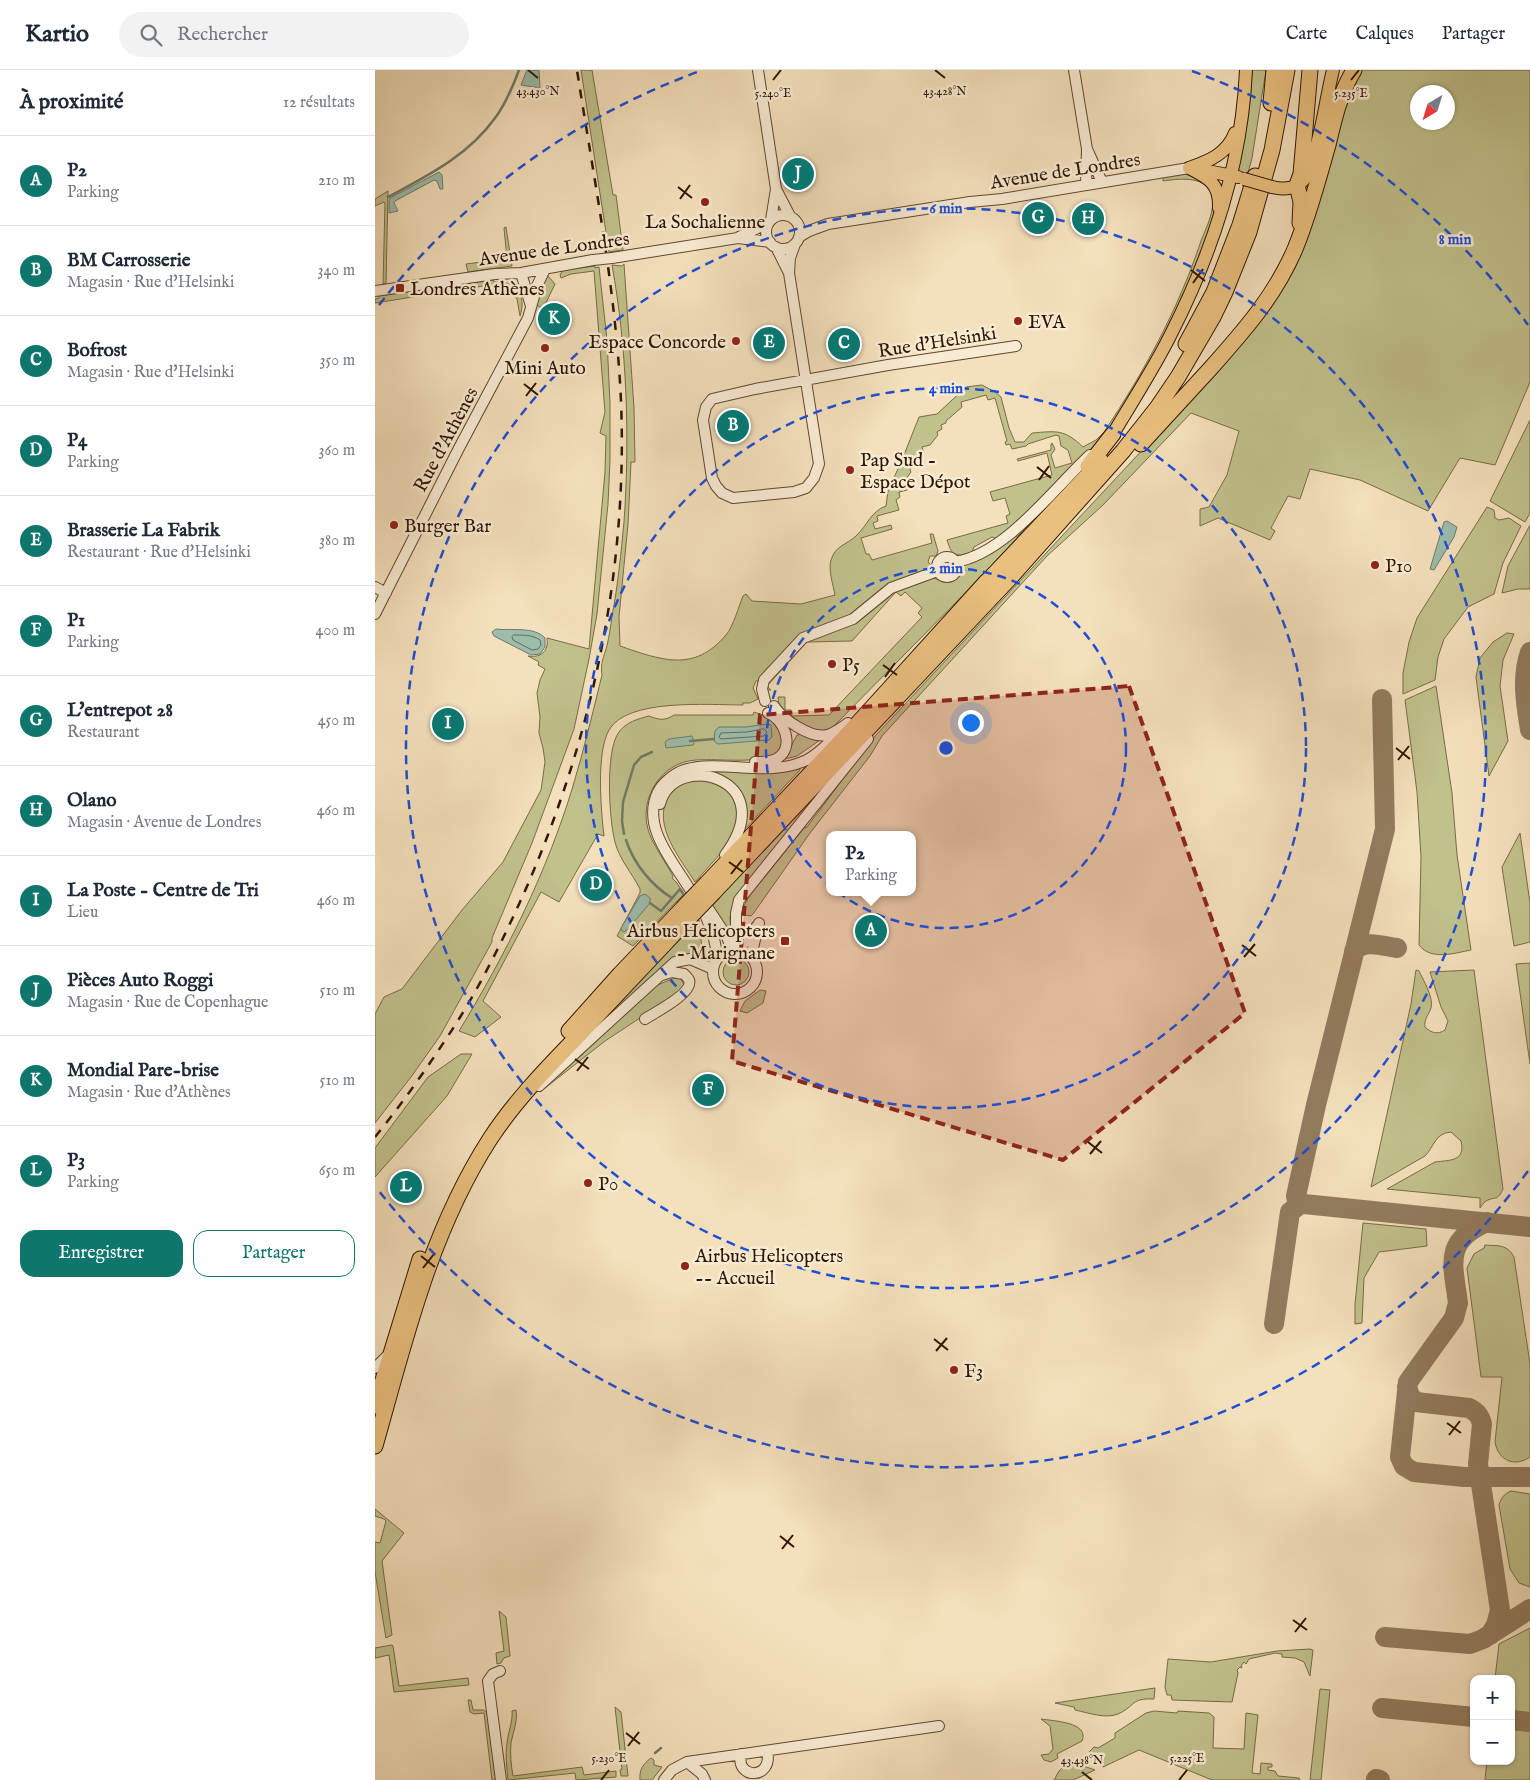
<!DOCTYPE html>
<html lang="fr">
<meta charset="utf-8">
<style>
:root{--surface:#fff;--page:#f2f2f3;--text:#1f2937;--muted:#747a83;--line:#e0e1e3;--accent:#0f766e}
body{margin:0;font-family:"IM FELL English",serif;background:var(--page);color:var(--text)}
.controls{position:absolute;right:15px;bottom:15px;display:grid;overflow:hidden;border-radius:10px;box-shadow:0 1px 4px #0004}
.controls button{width:45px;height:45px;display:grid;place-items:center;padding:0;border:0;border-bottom:1px solid var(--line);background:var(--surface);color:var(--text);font:25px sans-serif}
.compass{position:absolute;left:1035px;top:15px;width:45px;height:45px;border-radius:50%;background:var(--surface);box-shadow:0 1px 4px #0004;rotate:218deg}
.you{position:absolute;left:595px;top:652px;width:18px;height:18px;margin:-12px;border:4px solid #fff;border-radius:50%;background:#1a73e8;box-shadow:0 0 0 8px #1a73e833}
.badge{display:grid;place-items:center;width:32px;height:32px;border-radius:50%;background:var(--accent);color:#fff;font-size:16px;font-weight:700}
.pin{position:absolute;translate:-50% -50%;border:2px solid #fff;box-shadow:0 1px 5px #0006}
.popup{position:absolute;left:451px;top:761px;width:90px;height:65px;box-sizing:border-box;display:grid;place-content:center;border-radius:10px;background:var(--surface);filter:drop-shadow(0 1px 4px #0005);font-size:16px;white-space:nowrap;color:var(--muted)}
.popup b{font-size:19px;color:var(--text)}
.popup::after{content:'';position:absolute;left:50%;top:100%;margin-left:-10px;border:10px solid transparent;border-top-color:var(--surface)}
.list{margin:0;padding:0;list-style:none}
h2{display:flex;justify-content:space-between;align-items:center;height:65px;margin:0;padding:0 20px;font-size:21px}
h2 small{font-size:16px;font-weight:400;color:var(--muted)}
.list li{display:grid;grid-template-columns:32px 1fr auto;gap:15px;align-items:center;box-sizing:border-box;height:90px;padding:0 20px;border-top:1px solid var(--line)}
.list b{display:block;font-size:19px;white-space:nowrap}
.list p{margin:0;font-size:16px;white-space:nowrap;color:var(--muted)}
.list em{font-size:16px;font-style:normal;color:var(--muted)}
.actions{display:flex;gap:10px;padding:15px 20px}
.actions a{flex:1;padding:11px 0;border:1px solid var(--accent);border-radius:15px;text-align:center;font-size:18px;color:var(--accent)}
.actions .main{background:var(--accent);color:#fff}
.icon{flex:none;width:28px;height:28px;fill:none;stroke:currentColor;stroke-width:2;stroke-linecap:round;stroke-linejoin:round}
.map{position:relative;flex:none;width:1155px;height:1710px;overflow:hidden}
header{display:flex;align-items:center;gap:30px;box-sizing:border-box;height:70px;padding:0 25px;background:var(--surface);border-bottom:1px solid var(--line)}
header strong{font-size:24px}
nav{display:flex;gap:28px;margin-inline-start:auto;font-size:18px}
.search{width:350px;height:45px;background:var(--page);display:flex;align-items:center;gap:12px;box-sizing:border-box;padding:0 18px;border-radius:28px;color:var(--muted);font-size:19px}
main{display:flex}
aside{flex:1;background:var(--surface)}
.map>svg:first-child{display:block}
.green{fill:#c1c18c;stroke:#786c46;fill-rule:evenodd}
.water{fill:#9cbdac;stroke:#707a68}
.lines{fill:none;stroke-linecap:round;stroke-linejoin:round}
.shore{stroke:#666a56;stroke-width:1}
.stream{stroke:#707a68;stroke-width:2.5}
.taxiway{stroke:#927b5e;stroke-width:20}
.minor-casing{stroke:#604830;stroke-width:12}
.major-casing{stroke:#2f1601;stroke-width:14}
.highway-casing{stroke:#2f1601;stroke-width:17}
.minor{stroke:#f8ebd3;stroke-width:10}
.major{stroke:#eac07e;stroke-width:12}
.highway{stroke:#eac07e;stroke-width:15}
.rail{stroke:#2f1601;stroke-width:2.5;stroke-dasharray:9 9;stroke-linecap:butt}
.minor-bridge-casing{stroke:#604830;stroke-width:12;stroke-linecap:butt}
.major-bridge-casing{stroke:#2f1601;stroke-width:14;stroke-linecap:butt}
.highway-bridge-casing{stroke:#2f1601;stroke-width:17;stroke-linecap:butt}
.minor-bridge{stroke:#f8ebd3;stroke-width:10}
.major-bridge{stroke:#eac07e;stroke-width:12}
.highway-bridge{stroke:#eac07e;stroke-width:15}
.marked{fill:#8f2418;fill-opacity:0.2;stroke:#8f2418;stroke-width:4;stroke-dasharray:10 6;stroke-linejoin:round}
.ticks{fill:none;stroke:#2f1601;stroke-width:2}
.ring{fill:none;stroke:#1d4ed8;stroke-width:2.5;stroke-dasharray:9 6}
.poi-dot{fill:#8f2418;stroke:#f8ebd3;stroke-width:2}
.labels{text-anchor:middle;stroke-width:5;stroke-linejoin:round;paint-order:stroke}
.street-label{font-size:19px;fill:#2f1601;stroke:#f8ebd3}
.poi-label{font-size:19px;fill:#2f1601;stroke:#f8ebd3;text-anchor:start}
.ticks-label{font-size:12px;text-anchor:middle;fill:#2f1601;stroke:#f8ebd3;stroke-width:5;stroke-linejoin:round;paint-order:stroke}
.centre{fill:#1d4ed8;stroke:#f8ebd3;stroke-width:2.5}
.ring-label{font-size:15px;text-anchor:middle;font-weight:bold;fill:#1d4ed8;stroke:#f8ebd3;stroke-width:5;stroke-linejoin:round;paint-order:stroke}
</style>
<header>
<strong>Kartio</strong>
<div class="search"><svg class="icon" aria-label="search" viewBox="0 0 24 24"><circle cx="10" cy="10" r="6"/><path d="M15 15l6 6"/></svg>Rechercher</div>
<nav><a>Carte</a><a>Calques</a><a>Partager</a></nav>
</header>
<main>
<aside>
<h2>À proximité<small>12 résultats</small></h2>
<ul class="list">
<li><span class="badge">A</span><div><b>P2</b><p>Parking</p></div><em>210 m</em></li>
<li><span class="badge">B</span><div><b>BM Carrosserie</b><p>Magasin · Rue d'Helsinki</p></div><em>340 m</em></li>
<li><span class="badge">C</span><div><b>Bofrost</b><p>Magasin · Rue d'Helsinki</p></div><em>350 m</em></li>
<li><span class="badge">D</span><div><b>P4</b><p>Parking</p></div><em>360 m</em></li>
<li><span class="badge">E</span><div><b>Brasserie La Fabrik</b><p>Restaurant · Rue d'Helsinki</p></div><em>380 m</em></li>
<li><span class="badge">F</span><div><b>P1</b><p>Parking</p></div><em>400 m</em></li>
<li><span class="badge">G</span><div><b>L'entrepot 28</b><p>Restaurant</p></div><em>450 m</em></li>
<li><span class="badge">H</span><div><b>Olano</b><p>Magasin · Avenue de Londres</p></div><em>460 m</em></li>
<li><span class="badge">I</span><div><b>La Poste - Centre de Tri</b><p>Lieu</p></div><em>460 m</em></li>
<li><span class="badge">J</span><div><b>Pièces Auto Roggi</b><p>Magasin · Rue de Copenhague</p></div><em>510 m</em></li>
<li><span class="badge">K</span><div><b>Mondial Pare-brise</b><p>Magasin · Rue d'Athènes</p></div><em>510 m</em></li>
<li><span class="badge">L</span><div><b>P3</b><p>Parking</p></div><em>650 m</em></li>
</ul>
<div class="actions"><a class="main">Enregistrer</a><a>Partager</a></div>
</aside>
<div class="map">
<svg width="1155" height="1710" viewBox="0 0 1155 1710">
<rect width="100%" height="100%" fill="#f4e0bc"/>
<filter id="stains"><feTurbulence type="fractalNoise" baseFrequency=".004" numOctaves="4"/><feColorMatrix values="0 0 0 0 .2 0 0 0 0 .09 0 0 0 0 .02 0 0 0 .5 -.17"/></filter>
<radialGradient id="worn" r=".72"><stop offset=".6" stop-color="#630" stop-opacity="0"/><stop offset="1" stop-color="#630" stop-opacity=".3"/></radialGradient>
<!-- green -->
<path class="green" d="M 206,0 L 217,0 L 238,125 L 241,125 L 248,180 L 234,182 Z
M 877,0 L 891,0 L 877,88 L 873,103 L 861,101 Z
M 984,0 L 1155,0 L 1155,312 L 1120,395 L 1085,388 L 1053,441 L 985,410 L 935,399 L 925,429 L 913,426 L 896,458 L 900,461 L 895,470 L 843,448 L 825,456 L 825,439 L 834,437 L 852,405 L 864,361 L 816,343 L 728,435 L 672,486 L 507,666 L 495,686 L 435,763 L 378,844 L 376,846 L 370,845 L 367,839 L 375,825 L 429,758 L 432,757 L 501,665 L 858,283 L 895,239 L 920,198 L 930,171 L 959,68 ZM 1042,22 L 1072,22 L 1072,52 L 1042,52 Z
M 817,102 L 838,119 L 840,138 L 834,161 L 800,247 L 748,341 L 722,374 L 647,450 L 622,469 L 617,467 L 599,477 L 597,482 C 581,487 577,487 572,470 L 633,453 L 631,446 L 635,444 L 630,428 L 618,431 L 615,422 L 677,405 L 672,383 L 643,391 L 642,389 L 676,380 L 676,374 L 677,373 L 680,379 L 676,385 L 680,398 L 697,393 L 693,380 L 686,376 L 684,366 L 681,365 L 653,374 L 651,376 L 637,379 L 635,374 L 631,375 L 630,372 L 632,371 L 620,328 L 613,330 L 611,325 L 586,332 L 587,337 L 571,351 L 571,353 L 566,355 L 567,359 L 562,362 L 563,365 L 555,375 L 547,377 L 549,383 L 547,383 L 548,386 L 543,393 L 538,393 L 535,400 L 536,402 L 529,412 L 532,420 L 524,422 L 525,427 L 521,430 L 524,440 L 502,446 L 503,451 L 498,453 L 500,459 L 516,455 L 517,459 L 486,468 L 491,484 L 494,484 L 497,490 L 557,473 L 555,464 L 558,464 L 563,481 L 561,486 L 555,486 L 553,492 L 557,496 L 551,500 L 514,514 L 475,546 L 429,563 L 384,611 L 381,611 L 378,618 L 383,629 L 375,633 L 368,633 L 368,635 C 334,635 252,628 234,660 C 221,683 226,740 229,766 L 223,764 L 184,832 L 166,822 L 108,931 L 126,947 L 100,967 L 84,961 C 131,884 172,802 198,716 C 209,679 218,642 227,605 C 225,594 229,586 232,576 C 234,566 236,556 237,546 C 243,515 246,483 249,452 C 255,368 252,278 237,195 L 247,196 L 249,194 L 259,338 L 260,392 L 256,392 L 253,454 L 244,547 L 245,576 C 286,590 319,603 351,565 C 358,557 364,536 368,526 L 371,524 L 377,531 L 426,534 L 460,525 C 458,515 453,499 456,490 C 460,476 471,475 481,466 C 492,456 496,441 511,436 L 513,421 L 527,390 L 544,347 L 562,344 L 591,317 L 607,315 L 620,322 L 626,327 L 634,358 L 640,372 L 649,372 L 657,363 C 682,361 689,359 708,377 L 721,370 L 729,362 C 769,302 803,240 826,171 C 831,158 842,137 836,123 C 828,105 803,109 788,111 L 788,105 Z
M 13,121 L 11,213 L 8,214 L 10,134 L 9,132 L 0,136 L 0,129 Z
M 131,157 L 137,196 L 93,202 L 91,194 L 132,189 L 129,158 Z
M 220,196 L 220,198 L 224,197 L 232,270 L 235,333 L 235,390 L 233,434 L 222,544 L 214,589 L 199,659 L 157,773 L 117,868 L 117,872 L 65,966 L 36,1007 L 0,1053 L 0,944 L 9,927 L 27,919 L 87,840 L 128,792 L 166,720 L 170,692 L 168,678 L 164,663 L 165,647 L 162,623 L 165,610 L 170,599 L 163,595 L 164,592 L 153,586 C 165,588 174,582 172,568 L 214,579 L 230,402 L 231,366 L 225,363 L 230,342 L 219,201 L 196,204 L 186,208 L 185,205 L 188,200 Z
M 173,206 L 180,214 L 168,239 L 162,235 L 167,213 Z
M 118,210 L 119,212 C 141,210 152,225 145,246 L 142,229 C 127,208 107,217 86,220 L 89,214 Z
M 65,217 L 68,218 L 69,222 L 0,233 L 0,229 L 4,228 L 4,226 Z
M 1155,350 L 1155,443 L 1150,452 L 1115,431 Z
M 690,413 L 692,415 L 602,511 L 453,662 L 433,660 L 404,637 L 403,627 L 410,627 L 410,640 L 416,640 L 416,646 L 454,645 L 547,547 L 543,543 L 547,538 L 530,522 L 526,526 L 521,522 L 477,571 L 432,572 L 392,616 L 396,620 L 391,620 L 390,613 L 430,570 L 469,557 L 516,520 L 555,507 L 567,511 L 577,511 L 584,505 L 585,495 L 621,480 L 638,467 L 643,466 Z
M 1112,437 L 1119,440 L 1120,448 L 1124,450 L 1134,448 L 1146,456 L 1128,493 L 1119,524 L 1093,537 L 1069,569 L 1063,587 L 1060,610 L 1028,624 L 1028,603 L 1034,572 L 1042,548 Z
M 1155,455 L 1155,519 L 1143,519 L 1127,523 L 1133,496 Z
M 1132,563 L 1139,564 L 1128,590 L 1125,616 L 1133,671 L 1114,706 L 1101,607 L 1105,588 L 1118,572 Z
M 1061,616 L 1077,723 L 1082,785 L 1096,880 C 1080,883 1056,891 1044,875 L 1046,787 L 1042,722 L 1030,630 Z
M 379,642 L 399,649 L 409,666 L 404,683 C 378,695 348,688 321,690 C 287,692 264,727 273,759 C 276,772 291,793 298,806 L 297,808 L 302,813 L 309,824 L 258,876 L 242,866 L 265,823 L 265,819 C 257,803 244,789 240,772 C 234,750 230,680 244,662 C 251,652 263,649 274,646 C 284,650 290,651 299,645 L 378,645 Z
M 429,664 L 445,670 L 422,686 L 406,690 L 413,682 L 422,665 Z
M 425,697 L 425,700 L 369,760 C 374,743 370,724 356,712 C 351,708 344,705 339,702 Z
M 333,708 L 356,723 L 363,741 L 362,758 L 346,783 L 320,812 C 306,790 277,755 293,728 C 302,713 316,710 333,708 Z
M 448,715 L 450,717 L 361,826 L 355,847 L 356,860 L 354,863 L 335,838 Z
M 1145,763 L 1155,833 L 1155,872 L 1139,876 L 1127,797 Z
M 324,850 L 328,889 L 311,884 L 297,890 L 204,974 Z
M348 902a13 13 0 1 1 26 0a13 13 0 1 1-26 0Z
M 1155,893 L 1155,994 L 1141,894 Z
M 1041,900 L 1044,901 C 1048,910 1059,927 1056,938 C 1053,946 1049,949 1050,957 C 1056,963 1063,965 1070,960 L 1073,951 L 1066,937 L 1055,902 L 1099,900 L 1128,1119 C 1122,1132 1120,1126 1111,1131 C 1108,1133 1107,1135 1105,1138 L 1105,1128 L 1012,1119 L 1060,1092 C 1074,1090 1091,1092 1086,1071 L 1076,1062 C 1060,1063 1059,1077 1050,1086 L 996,1117 L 1036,934 Z
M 302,907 L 305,908 L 309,914 L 308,918 L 303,923 L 230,971 L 165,1022 L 210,982 L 280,916 Z
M 385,920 L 391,921 L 388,933 L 372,943 L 365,941 L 370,931 Z
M 86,984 L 97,984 L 72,1026 L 0,1107 L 0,1078 L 53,1007 Z
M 988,1153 L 1051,1159 L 1052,1176 L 1004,1182 L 989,1208 L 987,1253 L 980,1254 L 980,1234 Z
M 1110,1175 C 1123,1176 1132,1174 1139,1187 L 1155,1294 L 1155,1387 C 1139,1398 1123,1390 1120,1372 L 1127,1307 L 1106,1307 L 1092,1198 L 1099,1184 L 1109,1178 Z
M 1136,1421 L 1155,1424 L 1155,1517 L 1144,1513 L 1135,1499 L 1124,1435 C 1126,1428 1129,1424 1136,1421 Z
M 0,1439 L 29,1463 L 7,1491 L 17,1565 L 11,1568 L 0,1502 L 0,1472 L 5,1473 L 11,1451 L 9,1449 L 0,1446 Z
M 124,1541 L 131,1547 L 135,1586 L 129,1588 L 126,1593 L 122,1594 L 121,1583 L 129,1581 Z
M 1155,1558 L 1155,1644 L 1136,1642 L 1136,1609 L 1120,1609 L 1124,1574 Z
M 18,1576 L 24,1616 L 93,1608 L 94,1615 L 19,1622 L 14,1585 L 0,1588 L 0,1578 L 17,1575 Z
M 935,1579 L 938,1580 L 935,1606 L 929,1592 L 920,1588 L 907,1587 L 907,1584 L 900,1583 L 874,1589 L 871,1594 L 869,1592 L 866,1596 L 867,1598 L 865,1597 L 862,1600 L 863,1603 L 857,1632 L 797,1630 L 796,1625 L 792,1625 L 790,1617 L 793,1589 L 836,1592 L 902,1581 Z
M 780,1618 L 779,1629 C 755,1628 761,1636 743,1644 C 730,1649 714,1643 700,1640 L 699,1637 L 680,1633 Z
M 945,1619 L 955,1620 L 946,1710 L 935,1710 Z
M 93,1630 L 96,1630 L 98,1640 L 109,1640 L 112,1643 L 121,1710 L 117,1710 L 109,1643 L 99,1644 L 95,1642 Z
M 240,1637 L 246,1642 L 253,1706 L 246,1706 L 245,1700 L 247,1699 Z
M 141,1640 C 143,1651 138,1662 136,1673 C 135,1684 136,1695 138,1706 L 207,1697 L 209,1705 L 241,1701 L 241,1707 L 201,1710 L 200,1703 L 133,1710 C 132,1697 130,1686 132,1673 C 133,1662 138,1652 137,1641 Z
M 779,1641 L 802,1643 L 803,1641 L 834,1643 L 839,1647 L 838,1678 L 869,1679 L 871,1643 L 883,1645 L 877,1703 L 885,1704 L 886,1693 L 897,1694 L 897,1697 L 893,1697 L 893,1700 L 900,1701 L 903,1706 L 924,1708 L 925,1710 L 837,1710 L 764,1680 L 728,1697 L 722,1685 L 714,1682 L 719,1677 L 723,1678 L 740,1668 L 740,1663 L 771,1643 Z
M 666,1649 C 678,1651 715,1652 707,1671 L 682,1684 L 683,1688 L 676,1692 L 669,1690 L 666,1685 L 674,1684 L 678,1679 L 675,1656 Z
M 1136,1659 L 1155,1661 L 1155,1710 L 1110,1710 L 1112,1691 L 1136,1691 Z
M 276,1688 L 279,1690 L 279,1695 L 287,1697 L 277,1710 L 265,1710 C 264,1700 268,1694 276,1688 Z
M 693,1692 L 697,1692 L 720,1700 L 698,1710 L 679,1710 L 684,1701 Z"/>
<!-- water -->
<path class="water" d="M 152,0 L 164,0 L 165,18 L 146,15 Z
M 64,102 L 67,105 L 68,119 L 65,119 L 62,111 L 59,110 L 20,131 L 19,133 L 23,141 L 14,143 L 14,131 L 15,128 Z
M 1072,451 L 1082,457 L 1079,467 L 1059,500 L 1055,499 L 1069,452 Z
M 121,559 C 136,561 159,556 170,568 L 170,577 L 165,584 L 156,585 L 119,566 L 117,562 Z
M 392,654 L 396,655 L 397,667 L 394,670 L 343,674 L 339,671 L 340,661 L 344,657 L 371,657 Z
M 317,666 L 319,673 L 318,675 L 291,678 L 290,672 L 294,669 Z
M 270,824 L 275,828 L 275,833 L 253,859 L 249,862 L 247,861 L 246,858 L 265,826 Z"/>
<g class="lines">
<!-- shore -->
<path class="shore" d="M 139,565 C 148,565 158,565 165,570 L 166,575 L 163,579 L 157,580 L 138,570 L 137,567 Z
M 389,659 L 392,662 L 389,666 L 346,669 L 344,667 L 346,663 L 372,662 Z"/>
<!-- stream -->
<path class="stream" d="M 13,127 C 52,106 93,86 120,48 C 131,34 138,16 144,0
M 315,671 L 339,669
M 249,764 L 247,751 L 248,732 L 259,695 L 266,687 L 277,682
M 251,770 C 259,794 276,815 297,828
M 275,833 L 286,841 L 305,819 L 309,825
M 330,861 L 331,867
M 280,1683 L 286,1678"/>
<!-- taxiway -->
<path class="taxiway" d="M 1155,582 C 1146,608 1151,634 1155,660
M 979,881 C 989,869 1008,876 1022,878
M 929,1134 L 1155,1157
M 1112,1152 C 1068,1171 1078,1194 1083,1233 L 1079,1248 L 1033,1312 L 1025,1387 L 1029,1396 L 1039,1402 L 1089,1407 L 1155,1407
M 899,1254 L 915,1142 L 924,1135 L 929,1134 L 922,1131 L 921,1126 L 941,1035 L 1010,759 L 1007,629
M 1032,1317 L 1035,1326 L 1041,1332 L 1094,1338 C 1102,1342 1105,1346 1107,1354 L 1103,1394 L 1125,1540 L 1121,1555 L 1115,1565
M 1010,1567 L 1095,1574 L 1108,1569 L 1155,1539
M 1007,1638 L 1099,1647
M 1136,1650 L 1155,1652
M 1001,1709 L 1005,1710"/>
<!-- minor casing -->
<g class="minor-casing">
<path id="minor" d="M 383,0 L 401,119
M 699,0 L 712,79
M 711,115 L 712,79 L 727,112
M391 162a17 17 0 1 1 34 0a17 17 0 1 1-34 0Z
M 396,150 L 401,119 L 415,146
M 364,167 L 393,153
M 424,167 L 434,161 L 453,154 L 595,132 L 627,129 L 814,98
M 401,177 L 414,203 L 415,188 L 420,174
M 237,188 L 363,168 L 395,172
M 146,203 L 156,236
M 414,203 L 444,394 L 439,408 L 431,418 L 419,422 L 358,428 L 347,423 L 341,416 L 337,408 L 328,350 L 331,337 L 337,329 L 380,319 L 513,295 L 641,276
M 0,221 L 120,204 L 146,203 L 218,190
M562 497a10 10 0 1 1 20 0a10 10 0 1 1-20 0Z
M 580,492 C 631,484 678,419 715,385
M 0,517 L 11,523
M 0,544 L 83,380 L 153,248 L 162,216 L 170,199
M 390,631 L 387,619 L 389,610 L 428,568 L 478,549 L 516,518 L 557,503 L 563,499
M 399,636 C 407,649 436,669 452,665 C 460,663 467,657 473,653
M 380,692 C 387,692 397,692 403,688 C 420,676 409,649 393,643
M 285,734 C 299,679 408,708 350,785
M 314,818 C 297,790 266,756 283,722 C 287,713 300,703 309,700 C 344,689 391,707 427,692 C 441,687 455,672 465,661
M 333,838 L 352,867 L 357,880
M 329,842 L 338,864 L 343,888
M338 902a22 22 0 1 1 44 0a22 22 0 1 1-44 0Z
M 361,880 L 361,843 L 364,830 L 493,669
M 365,881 L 371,869 L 383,855
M 376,886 L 384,853
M 270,949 C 279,943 319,923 314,910 C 313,908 311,906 309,904 L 297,902 L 287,905
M 164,1016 L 300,892 L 315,889 L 338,899
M 0,1298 L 14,1284
M 125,1601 L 118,1604 L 113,1611 L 126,1710
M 366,1684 C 360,1710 399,1710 392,1681
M 312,1692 L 327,1704 L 330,1710
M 289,1710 L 297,1700 L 312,1692 L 564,1656"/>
</g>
<!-- major casing -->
<g class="major-casing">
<path id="major" d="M 814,98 C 834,91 852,84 860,63
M 814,98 C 834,108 845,114 844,138
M 822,99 L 863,107
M 897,117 C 909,120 923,119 931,107 C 935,100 937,92 939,84 C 948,57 951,28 958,0
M 738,364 C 758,330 780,297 797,262 C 838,181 867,91 871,0"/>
</g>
<!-- highway casing -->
<g class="highway-casing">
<path id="highway" d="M 896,33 L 899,0
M 925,153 L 926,132 L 922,115 L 926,104 L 935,0
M 811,274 L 839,222 L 865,155 L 880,106
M 766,374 C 789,349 812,324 835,299 C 868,262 900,226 920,179 C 934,145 943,110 953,75 C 959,49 965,23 979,0
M 713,396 L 738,364
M 605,519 L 726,391
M 332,813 L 485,651 L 612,511
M 339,822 L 634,509 L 748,381 L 782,338 L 803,307 L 838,247 L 850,222 L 874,162 L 897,80 L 912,0
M 194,961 L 245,904 L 307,839
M 0,1336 L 45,1189
M 0,1376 C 30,1270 55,1162 115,1069 C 139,1032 171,999 201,968 C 239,928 276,888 313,849"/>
</g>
<!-- minor -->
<use href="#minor" class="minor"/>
<!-- major -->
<use href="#major" class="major"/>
<!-- highway -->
<use href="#highway" class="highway"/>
<!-- rail -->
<path class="rail" d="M 0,1067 C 26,1035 50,1001 73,966 C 101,924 124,878 145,832 C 216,675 253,503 246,331 C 241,220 219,110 202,0"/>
<!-- minor-bridge casing -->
<g class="minor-bridge-casing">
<path id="minor-bridge" d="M 218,190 L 237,188"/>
</g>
<!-- major-bridge casing -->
<g class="major-bridge-casing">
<path id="major-bridge" d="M 869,109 L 897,117"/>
</g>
<!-- highway-bridge casing -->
<g class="highway-bridge-casing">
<path id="highway-bridge" d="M 307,839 L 332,813
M 313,849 L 339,822"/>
</g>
<!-- minor-bridge -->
<use href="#minor-bridge" class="minor-bridge"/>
<!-- major-bridge -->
<use href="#major-bridge" class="major-bridge"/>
<!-- highway-bridge -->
<use href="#highway-bridge" class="highway-bridge"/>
</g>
<!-- marked area -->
<path class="marked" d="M 754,616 L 870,943 L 688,1090 L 357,991 L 385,645 Z"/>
<!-- ticks -->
<path class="ticks" d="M 153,0 L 163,8M 560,0 L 570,8M 398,10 L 406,0M 976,10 L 984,0M 303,117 L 317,128M 305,129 L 315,115M 816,200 L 830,211M 818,213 L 828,199M 149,314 L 163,325M 151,326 L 161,313M 662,397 L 676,408M 664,410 L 674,396M 508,595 L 522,605M 510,607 L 520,593M 1021,678 L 1035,689M 1023,690 L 1034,676M 354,792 L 368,802M 356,804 L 367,790M 867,875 L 881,886M 869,887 L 880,874M 200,989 L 214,999M 202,1001 L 213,987M 713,1072 L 727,1083M 715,1084 L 726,1071M 46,1186 L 60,1197M 48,1198 L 59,1184M 559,1269 L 573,1280M 561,1281 L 572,1268M 1072,1353 L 1086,1363M 1074,1365 L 1085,1351M 405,1466 L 419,1477M 407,1479 L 418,1465M 918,1550 L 932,1560M 920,1562 L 931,1548M 251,1663 L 265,1674M 253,1676 L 264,1662M 707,1702 L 717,1710M 226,1710 L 234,1700M 804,1710 L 812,1700"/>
<!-- distance rings -->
<g class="ring">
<circle cx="571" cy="678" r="180"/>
<circle cx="571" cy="678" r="360"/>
<circle cx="571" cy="678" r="540"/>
<path d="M1153 1101A720 720 0 0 1 4 1121M4 235A720 720 0 0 1 325 1M817 1A720 720 0 0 1 1153 255"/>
</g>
<!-- markers -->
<g class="poi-dot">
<circle cx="330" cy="132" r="5"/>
<rect x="20" y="213" width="10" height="10" rx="2.5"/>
<circle cx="643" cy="251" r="5"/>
<circle cx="361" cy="271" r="5"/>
<circle cx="170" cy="278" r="5"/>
<circle cx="475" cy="400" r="5"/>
<circle cx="19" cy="455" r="5"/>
<circle cx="1000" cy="495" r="5"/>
<circle cx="457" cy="594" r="5"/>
<rect x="405" y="866" width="10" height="10" rx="2.5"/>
<circle cx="213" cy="1113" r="5"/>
<circle cx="310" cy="1196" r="5"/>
<circle cx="579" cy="1300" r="5"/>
</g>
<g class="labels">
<!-- street labels -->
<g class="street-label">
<text transform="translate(690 100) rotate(-9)" y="7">Avenue de Londres</text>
<text transform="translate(179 178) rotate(-8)" y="7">Avenue de Londres</text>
<text transform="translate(562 271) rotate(-9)" y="7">Rue d'Helsinki</text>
<text transform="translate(70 369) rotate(-62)" y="7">Rue d'Athènes</text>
</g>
<!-- poi labels -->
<g class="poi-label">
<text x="330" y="158" text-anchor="middle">La Sochalienne</text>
<text x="35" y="225">Londres Athènes</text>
<text x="653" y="258">EVA</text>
<text x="351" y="278" text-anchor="end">Espace Concorde</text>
<text x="170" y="304" text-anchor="middle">Mini Auto</text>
<text x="485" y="396">Pap Sud -<tspan x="485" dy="22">Espace Dépot</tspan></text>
<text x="29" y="462">Burger Bar</text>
<text x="1010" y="502">P10</text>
<text x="467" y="601">P5</text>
<text x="400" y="867" text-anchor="end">Airbus Helicopters<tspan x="400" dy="22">- Marignane</tspan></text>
<text x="223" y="1120">P0</text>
<text x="320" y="1192">Airbus Helicopters<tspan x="320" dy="22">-- Accueil</tspan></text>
<text x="589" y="1307">F3</text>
</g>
</g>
<g class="ticks-label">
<text x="570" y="25">43.428°N</text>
<text x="163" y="25">43.430°N</text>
<text x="398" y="27">5.240°E</text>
<text x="976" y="27">5.235°E</text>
<text x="234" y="1692">5.230°E</text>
<text x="812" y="1692">5.225°E</text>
<text x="707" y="1694">43.438°N</text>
</g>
<circle cx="571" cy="678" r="8" class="centre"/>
<g class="ring-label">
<text x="571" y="143">6 min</text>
<text x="1080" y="174">8 min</text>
<text x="571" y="323">4 min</text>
<text x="571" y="503">2 min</text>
</g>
<rect width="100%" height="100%" filter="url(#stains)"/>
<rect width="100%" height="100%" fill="url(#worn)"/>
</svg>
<div class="controls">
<button>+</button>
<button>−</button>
</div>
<svg class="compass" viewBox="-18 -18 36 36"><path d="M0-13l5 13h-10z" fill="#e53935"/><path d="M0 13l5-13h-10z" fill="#747a83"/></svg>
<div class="you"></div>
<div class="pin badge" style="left:496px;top:861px">A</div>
<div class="popup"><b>P2</b>Parking</div>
<div class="pin badge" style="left:358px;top:356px">B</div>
<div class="pin badge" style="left:469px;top:274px">C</div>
<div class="pin badge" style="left:221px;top:815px">D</div>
<div class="pin badge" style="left:394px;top:273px">E</div>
<div class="pin badge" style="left:333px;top:1020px">F</div>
<div class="pin badge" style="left:663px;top:148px">G</div>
<div class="pin badge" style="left:713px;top:149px">H</div>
<div class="pin badge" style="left:73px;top:654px">I</div>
<div class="pin badge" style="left:423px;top:104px">J</div>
<div class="pin badge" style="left:179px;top:249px">K</div>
<div class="pin badge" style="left:31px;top:1117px">L</div>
</div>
</main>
